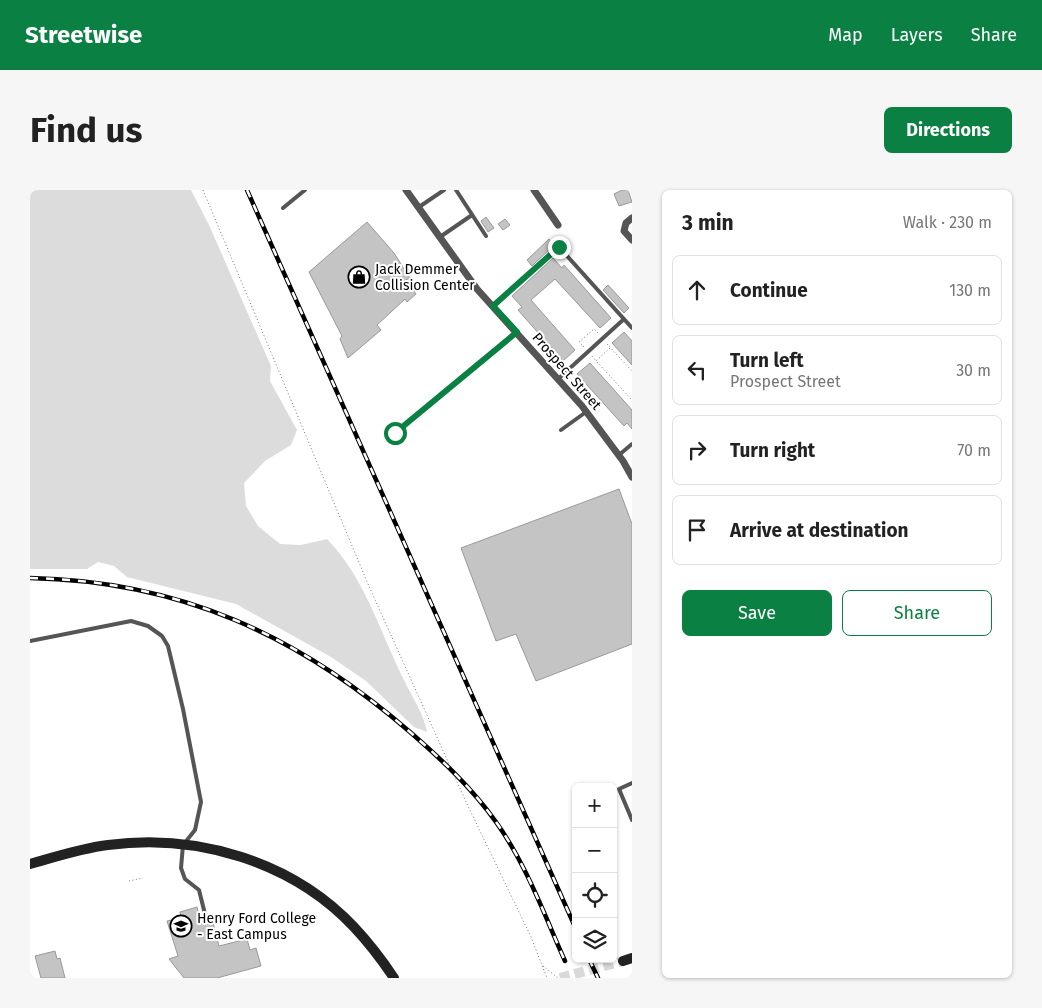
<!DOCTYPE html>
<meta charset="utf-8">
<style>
:root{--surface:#fff;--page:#f6f6f6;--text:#222;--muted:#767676;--line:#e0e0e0;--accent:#0b8043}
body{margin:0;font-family:"Fira Sans",sans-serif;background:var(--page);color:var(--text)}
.controls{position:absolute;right:15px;bottom:15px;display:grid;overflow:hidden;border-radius:8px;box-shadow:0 1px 4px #0004}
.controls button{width:45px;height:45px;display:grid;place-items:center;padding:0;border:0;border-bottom:1px solid var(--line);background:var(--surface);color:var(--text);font:25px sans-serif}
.stop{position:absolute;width:15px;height:15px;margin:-11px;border:4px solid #0b8043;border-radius:50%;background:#fff}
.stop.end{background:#0b8043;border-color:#fff;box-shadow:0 1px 5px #0008}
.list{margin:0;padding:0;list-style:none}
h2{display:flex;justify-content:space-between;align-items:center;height:65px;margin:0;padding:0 20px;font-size:21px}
h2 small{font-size:16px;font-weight:400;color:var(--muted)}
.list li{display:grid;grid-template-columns:32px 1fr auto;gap:15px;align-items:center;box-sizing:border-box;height:70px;margin:0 10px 10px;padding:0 10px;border:1px solid var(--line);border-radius:8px}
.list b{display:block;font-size:19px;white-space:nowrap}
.list p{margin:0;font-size:16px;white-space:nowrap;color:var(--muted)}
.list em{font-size:16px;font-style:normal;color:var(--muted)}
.actions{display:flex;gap:10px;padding:15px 20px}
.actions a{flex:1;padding:11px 0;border:1px solid var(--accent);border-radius:8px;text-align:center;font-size:18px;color:var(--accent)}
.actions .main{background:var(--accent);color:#fff}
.icon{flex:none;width:28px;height:28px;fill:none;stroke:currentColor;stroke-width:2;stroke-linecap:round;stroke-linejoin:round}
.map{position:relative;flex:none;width:602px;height:788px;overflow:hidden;border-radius:8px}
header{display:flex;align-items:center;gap:30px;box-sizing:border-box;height:70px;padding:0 25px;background:var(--accent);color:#fff}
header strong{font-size:24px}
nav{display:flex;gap:28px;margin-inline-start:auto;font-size:18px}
.intro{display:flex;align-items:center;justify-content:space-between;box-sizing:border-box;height:120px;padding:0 30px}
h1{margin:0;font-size:35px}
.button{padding:12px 22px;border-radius:8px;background:var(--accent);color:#fff;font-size:18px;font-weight:700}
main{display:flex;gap:30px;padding:0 30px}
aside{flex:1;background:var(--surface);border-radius:8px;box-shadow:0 1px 4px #0004}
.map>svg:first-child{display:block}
.green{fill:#dcdcdc}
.building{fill:#c4c4c4;stroke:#999}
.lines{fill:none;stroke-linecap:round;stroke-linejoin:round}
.secondary-tunnel{stroke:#d9d9d9;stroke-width:10;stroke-dasharray:10 5;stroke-linecap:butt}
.path{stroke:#777;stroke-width:1;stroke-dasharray:1 2.5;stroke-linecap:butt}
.service{stroke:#555;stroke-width:4}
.minor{stroke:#555;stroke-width:7}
.secondary{stroke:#222;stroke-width:10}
.rail-casing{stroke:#000;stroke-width:4.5}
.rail{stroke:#fff;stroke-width:2.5;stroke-dasharray:8;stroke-linecap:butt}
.route{stroke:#0b8043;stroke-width:6}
.labels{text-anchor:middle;stroke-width:4;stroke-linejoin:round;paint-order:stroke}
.poi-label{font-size:14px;fill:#000;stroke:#fff;text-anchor:start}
.street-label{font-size:14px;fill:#000;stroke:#fff}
</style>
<header>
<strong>Streetwise</strong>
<nav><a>Map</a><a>Layers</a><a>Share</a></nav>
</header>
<div class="intro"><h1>Find us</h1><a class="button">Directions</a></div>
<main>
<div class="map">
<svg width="602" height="788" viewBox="0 0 602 788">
<rect width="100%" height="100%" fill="#fff"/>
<!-- green -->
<path class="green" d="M 0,0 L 161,0 L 179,35 L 241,176 L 240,191 L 267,240 L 261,255 L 235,271 L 214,293 L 216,316 L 228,336 L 250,354 L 271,355 L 297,349 C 335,388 350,442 374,490 C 382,507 394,524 397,542 L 384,537 L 336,491 L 301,467 L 206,414 L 97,387 L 84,376 L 68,372 L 57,379 L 0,379 Z"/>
<!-- building -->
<path class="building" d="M 592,0 L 598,0 L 602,12 L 589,16 L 584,4 Z
M 456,27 L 464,38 L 458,42 L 451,31 Z
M 475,29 L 480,35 L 473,40 L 468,34 Z
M 337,32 L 364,63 L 380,88 L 376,90 L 386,104 L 377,112 L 375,109 L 347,135 L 351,140 L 318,168 L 310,149 L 312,146 L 279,82 Z
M 519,49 L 524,55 L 502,76 L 497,70 Z
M 523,68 L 532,78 L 534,75 L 581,128 L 570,138 L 525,89 L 501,110 L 545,160 L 533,171 L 488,120 L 492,117 L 482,106 Z
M 578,95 L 599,118 L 594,123 L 573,100 Z
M 594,142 L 602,151 L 602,175 L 582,153 Z
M 560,173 L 602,220 L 602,239 L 597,233 L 594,236 L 547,184 Z
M 589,299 L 602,334 L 602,454 L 506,491 L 486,444 L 466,451 L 431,358 Z
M 167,717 L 171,732 L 182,729 L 189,756 L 217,749 L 220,760 L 226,758 L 231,776 L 187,788 L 154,788 L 139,769 L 148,766 L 137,731 L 151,728 L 150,722 Z
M 25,761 L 27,769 L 30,768 L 35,788 L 11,788 L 5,766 Z"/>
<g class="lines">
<!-- secondary-tunnel -->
<path class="secondary-tunnel" d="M 530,788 L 593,771"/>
<!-- path -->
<path class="path" d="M 173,0 L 338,394 L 437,614 L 501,747 L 517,788
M 577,154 L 602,181
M 554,157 L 549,152 L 564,139 L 569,144
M 562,166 L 566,171 L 580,158
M 567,172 L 602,210
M 99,691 L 113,688
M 513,776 L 528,788"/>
<!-- service -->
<path class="service" d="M 426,0 L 456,46
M 389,17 L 414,0
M 253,18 L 275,0
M 410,47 L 442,25
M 463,116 L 529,57 L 602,138
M 528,189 L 594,129
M 531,240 L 556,222
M 365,243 L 487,142
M 589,265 L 602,254
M 0,451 L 101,431 L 118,436 L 132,446 L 138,456 L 153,519 L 171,612 L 165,640 L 153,655 L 151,678 L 155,689 L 169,700 L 176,728
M 602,593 L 589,599 L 602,630"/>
<!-- minor -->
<path class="minor" d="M 376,0 L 447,99 L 552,216 L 593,271 L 602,287
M 504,0 L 528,35
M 602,28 L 596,33 L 594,41 L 602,50"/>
<!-- secondary -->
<path class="secondary" d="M 0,674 C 25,667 52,658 78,655 C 166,643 262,671 324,737 C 339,753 352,770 364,788
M 593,771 L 602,768"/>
<!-- rail casing -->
<g class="rail-casing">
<path id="rail" d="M 217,0 L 546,739
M 0,388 C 150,391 268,445 380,542 C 411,569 442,598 466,632 C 496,674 514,724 535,771
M 559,769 L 568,788"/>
</g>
<!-- rail -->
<use href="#rail" class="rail"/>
</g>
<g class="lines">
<!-- route -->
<path class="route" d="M 365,243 L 487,142 L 463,116 L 529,57"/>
</g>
<!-- icons -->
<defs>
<g id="shop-ring" transform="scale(1.125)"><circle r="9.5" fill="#fff" stroke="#000" stroke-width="1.5"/><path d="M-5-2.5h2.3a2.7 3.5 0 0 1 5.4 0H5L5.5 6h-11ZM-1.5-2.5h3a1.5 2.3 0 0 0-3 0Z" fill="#000"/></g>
<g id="university-ring" transform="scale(1.125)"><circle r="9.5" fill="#fff" stroke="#000" stroke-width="1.5"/><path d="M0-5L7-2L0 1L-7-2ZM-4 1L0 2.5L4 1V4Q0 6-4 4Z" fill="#000"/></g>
</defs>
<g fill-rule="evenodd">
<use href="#shop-ring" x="329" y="87"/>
<use href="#university-ring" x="151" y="736"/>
</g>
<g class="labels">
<!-- poi labels -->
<g class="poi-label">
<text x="345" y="84">Jack Demmer<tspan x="345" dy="16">Collision Center</tspan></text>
<text x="167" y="733">Henry Ford College<tspan x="167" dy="16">- East Campus</tspan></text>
</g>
<!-- street labels -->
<g class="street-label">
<text transform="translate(537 181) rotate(49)" y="5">Prospect Street</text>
</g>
</g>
</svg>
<div class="controls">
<button>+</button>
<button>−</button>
<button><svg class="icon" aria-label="locate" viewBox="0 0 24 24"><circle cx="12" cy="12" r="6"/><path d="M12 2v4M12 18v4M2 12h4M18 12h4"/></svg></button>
<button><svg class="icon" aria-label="layers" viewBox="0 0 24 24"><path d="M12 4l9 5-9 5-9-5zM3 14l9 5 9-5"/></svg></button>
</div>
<div class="stop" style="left:365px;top:243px"></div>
<div class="stop end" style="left:529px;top:57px"></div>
</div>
<aside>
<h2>3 min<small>Walk · 230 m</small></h2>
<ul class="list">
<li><svg class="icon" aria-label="ahead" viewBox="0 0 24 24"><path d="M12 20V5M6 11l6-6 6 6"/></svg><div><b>Continue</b></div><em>130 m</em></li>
<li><svg class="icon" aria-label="left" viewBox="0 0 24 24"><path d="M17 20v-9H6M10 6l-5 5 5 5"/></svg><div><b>Turn left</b><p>Prospect Street</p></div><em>30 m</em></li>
<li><svg class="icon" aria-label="right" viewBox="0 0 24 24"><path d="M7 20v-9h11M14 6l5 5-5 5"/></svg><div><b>Turn right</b></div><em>70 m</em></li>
<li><svg class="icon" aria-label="arrive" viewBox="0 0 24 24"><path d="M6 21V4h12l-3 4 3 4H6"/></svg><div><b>Arrive at destination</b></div></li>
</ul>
<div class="actions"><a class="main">Save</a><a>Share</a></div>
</aside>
</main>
